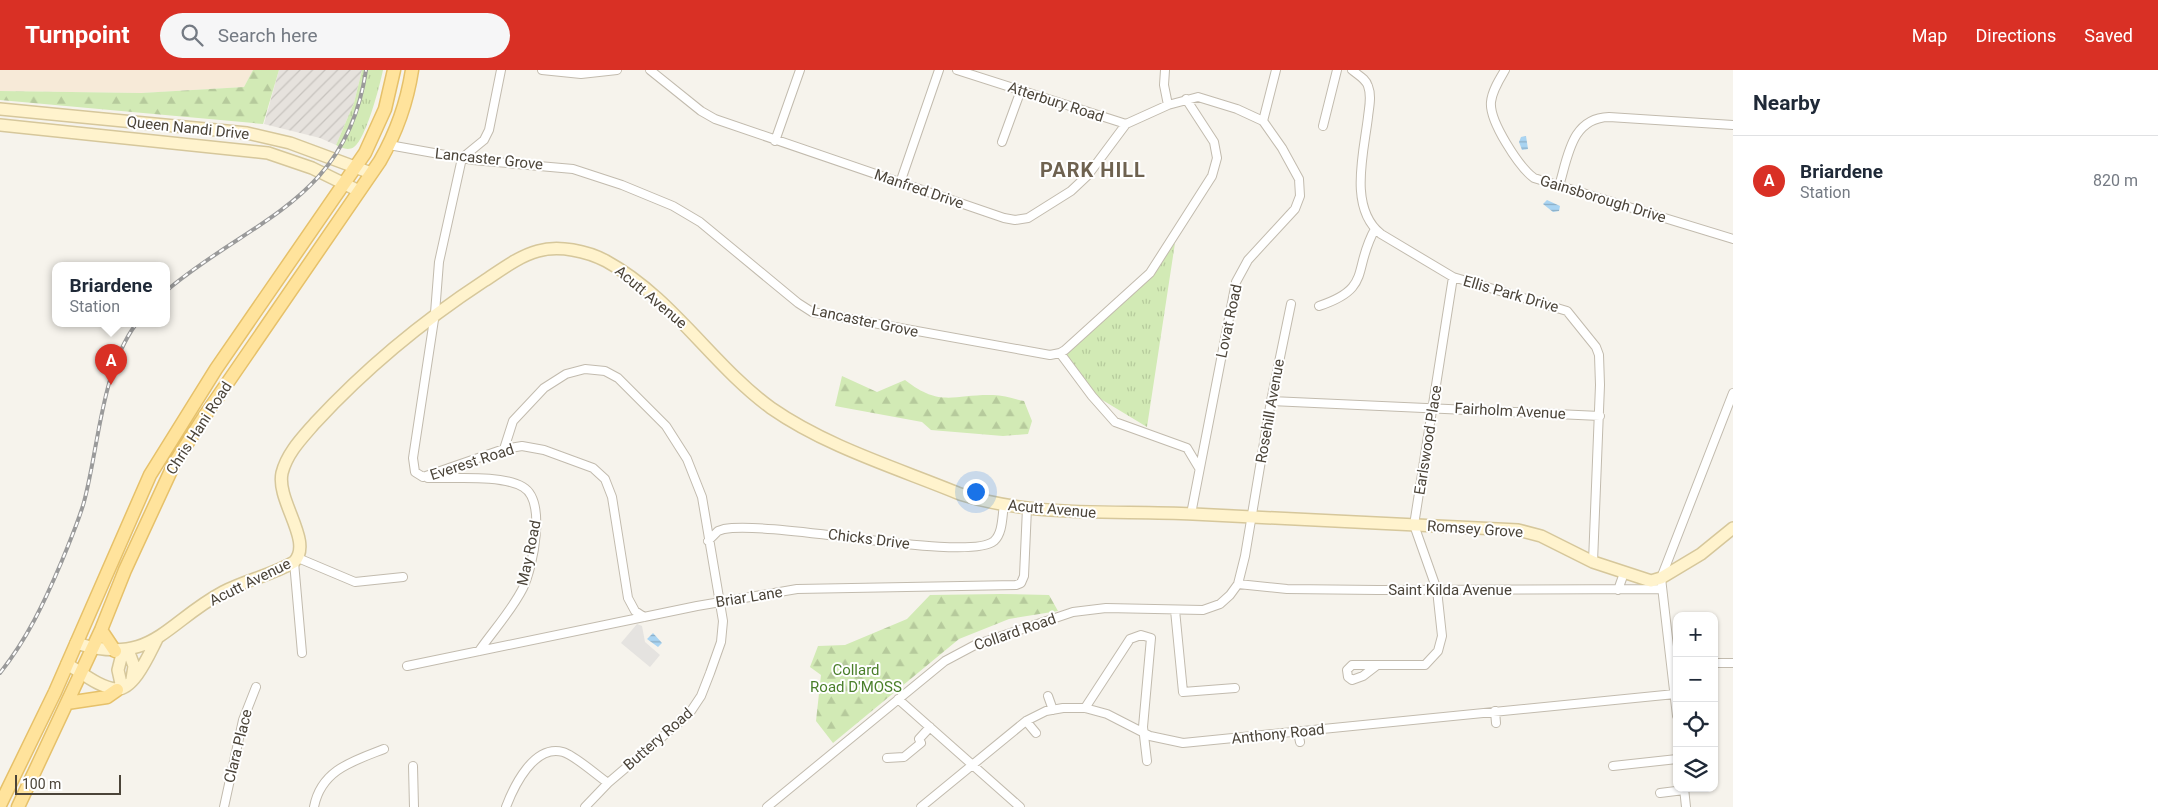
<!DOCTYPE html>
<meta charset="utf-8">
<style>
:root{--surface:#fff;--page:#f6f6f7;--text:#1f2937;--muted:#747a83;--line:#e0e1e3;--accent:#d93025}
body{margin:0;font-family:Roboto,sans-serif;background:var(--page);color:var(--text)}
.controls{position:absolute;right:15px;bottom:15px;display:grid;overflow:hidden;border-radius:10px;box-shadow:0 1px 4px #0004}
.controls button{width:45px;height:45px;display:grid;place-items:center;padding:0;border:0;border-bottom:1px solid var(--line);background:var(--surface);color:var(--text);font:25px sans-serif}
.scale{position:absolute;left:15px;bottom:12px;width:106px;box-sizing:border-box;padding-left:5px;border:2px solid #4b4439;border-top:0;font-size:14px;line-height:18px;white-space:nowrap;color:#4b4439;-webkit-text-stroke:4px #fff;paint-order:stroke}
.you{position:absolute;left:975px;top:421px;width:18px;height:18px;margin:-12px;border:4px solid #fff;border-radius:50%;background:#1a73e8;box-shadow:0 0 0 8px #1a73e833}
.badge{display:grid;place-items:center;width:32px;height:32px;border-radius:50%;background:var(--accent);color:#fff;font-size:16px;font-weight:700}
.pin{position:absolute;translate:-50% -41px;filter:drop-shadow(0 1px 2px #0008)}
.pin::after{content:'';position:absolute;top:26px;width:18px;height:15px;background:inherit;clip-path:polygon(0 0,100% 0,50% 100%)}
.popup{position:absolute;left:52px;top:192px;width:118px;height:65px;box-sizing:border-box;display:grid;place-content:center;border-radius:10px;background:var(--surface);filter:drop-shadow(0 1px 4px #0005);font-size:16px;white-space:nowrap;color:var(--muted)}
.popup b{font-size:19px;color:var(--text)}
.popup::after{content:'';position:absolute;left:50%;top:100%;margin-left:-10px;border:10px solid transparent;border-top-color:var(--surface)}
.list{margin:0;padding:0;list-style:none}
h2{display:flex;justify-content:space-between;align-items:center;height:65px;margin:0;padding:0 20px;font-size:21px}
h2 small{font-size:16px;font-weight:400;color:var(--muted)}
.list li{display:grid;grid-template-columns:32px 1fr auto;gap:15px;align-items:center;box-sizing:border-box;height:90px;padding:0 20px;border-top:1px solid var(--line)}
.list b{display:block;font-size:19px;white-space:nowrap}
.list p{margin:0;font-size:16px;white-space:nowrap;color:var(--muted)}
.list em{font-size:16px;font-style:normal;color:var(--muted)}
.icon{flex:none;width:28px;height:28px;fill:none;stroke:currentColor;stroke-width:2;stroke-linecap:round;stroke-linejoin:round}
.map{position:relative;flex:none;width:1733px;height:737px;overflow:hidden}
header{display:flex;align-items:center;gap:30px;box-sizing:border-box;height:70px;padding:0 25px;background:var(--accent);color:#fff}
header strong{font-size:24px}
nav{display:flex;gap:28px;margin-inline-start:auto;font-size:18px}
.search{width:350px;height:45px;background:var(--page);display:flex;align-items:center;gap:12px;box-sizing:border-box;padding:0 18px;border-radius:28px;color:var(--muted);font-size:19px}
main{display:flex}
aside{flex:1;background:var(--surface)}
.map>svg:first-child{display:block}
.commercial{fill:#f7ead8}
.industrial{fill:url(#industrial-furrows)}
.grass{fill:url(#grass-tufts)}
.forest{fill:url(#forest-firs)}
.parking{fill:#e5e3e0}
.water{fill:url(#water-rules)}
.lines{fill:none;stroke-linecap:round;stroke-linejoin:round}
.street-casing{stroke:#c2bbae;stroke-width:10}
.secondary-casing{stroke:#d6c79b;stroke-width:14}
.primary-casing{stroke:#e6c16a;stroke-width:15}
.street{stroke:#fff;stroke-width:8}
.secondary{stroke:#fff3cd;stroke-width:11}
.primary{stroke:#ffe39c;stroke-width:12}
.rail-casing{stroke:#9a9a9a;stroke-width:4}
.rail{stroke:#fff;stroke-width:2;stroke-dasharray:5.5;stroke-linecap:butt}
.labels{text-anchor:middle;stroke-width:4;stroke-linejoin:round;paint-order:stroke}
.street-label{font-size:15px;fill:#4b4439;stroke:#fff}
.park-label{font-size:15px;fill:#4a7f2a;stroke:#fff}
.district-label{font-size:20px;font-weight:bold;letter-spacing:1px;fill:#6e6250;stroke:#fff}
</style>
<header>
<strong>Turnpoint</strong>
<div class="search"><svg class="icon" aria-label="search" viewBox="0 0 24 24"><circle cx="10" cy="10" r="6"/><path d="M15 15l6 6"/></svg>Search here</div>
<nav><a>Map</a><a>Directions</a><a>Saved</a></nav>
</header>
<main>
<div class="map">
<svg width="1733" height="737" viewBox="0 0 1733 737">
<defs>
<pattern id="industrial-furrows" width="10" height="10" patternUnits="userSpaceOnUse" patternTransform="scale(1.25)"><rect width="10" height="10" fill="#e6e2dd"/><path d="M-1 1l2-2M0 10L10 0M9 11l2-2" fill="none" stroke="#c7c3be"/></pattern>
<pattern id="grass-tufts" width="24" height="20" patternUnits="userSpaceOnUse" patternTransform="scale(1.25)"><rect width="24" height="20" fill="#d2eab5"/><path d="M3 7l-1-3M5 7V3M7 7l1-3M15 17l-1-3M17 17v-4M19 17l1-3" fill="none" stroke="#b6ca9c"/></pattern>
<pattern id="forest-firs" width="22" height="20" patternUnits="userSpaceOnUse" patternTransform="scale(1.25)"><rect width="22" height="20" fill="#d2eab5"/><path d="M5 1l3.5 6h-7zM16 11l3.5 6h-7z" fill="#b6ca9c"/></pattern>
<pattern id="water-rules" width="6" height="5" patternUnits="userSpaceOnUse" patternTransform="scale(1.25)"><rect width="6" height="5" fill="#a9d4f2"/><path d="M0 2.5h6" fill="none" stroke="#8caec5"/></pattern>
</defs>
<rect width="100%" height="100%" fill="#f6f3ec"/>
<!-- commercial -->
<path class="commercial" d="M 0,0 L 253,0 L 244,17 L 141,23 L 0,21 Z"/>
<!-- industrial -->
<path class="industrial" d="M 279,0 L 362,0 L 354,33 L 336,75 L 320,68 L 264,54 Z"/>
<!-- grass -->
<path class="grass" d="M 362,0 L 383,0 C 380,15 366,69 354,77 C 348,81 342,78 336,75 L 354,33 Z
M 1175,173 L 1147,357 L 1099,328 L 1065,285 L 1146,210 Z"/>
<!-- forest -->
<path class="forest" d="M 253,0 L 279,0 L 263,54 L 0,30 L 0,21 L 141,23 L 244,17 Z
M 842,306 L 877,322 L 905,310 C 941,338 953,324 993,325 C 1003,325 1014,329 1024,331 L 1032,351 L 1028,364 L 1003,366 L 931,360 L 922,352 L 835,336 Z
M 1001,524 L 1049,525 L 1058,541 L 1009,549 L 959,569 L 833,673 L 816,651 L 821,605 L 810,597 L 818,576 L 845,575 L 907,549 L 930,525 Z"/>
<!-- parking -->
<path class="parking" d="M 637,554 L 642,556 L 645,572 L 660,585 L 650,597 L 621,573 Z"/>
<!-- water -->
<path class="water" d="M 1526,66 L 1528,79 L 1522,80 L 1519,72 L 1521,67 Z
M 1547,130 L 1560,136 L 1559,141 L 1553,142 L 1543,134 Z
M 653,563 L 662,573 L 658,577 L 647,569 Z"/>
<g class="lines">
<!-- street casing -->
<g class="street-casing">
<path id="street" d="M 542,0 L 581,4 L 617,0
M 650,0 L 701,41 L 715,49 L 1004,148 L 1015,150 L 1028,148 L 1071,121 L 1088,105 L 1126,54 L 1168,35 L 1198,27 L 1237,39 L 1263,51 L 1282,78 L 1299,109 L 1300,126 L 1295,139 L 1248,190 L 1236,212 L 1191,444
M 957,0 L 1126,54
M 1165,0 L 1164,15 L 1168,35
M 1352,0 C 1358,5 1366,9 1368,16 C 1372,26 1369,37 1368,47 C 1364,82 1348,138 1381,164 L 1453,207 L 1567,241 L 1596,277 L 1599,285 L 1600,315 L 1593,492
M 1505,0 C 1499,10 1492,21 1491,32 C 1489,51 1519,97 1534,108 L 1733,169
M 1263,51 L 1276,0
M 1323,56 L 1337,0
M 775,71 L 800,0
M 1002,72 L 1021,20
M 389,75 L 473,90 L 573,99 L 622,115 L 673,136 L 700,152 L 798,233 L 812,242 L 1050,285 L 1060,283 L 1065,280 L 1150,203 L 1212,106 L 1217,88 L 1214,72 L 1186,29
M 462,88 L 439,192 L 435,243 L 413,388 L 415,402 L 423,407 L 504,379 L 522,376 L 544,380 L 593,398 L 605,409 L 612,427 L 628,528 L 635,541 L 644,547
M 462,88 L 484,70 L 489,60 L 501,0
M 900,113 L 939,0
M 1559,116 C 1568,87 1571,48 1609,47 L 1733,55
M 1319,236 C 1373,218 1352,200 1375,159
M 1060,283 L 1092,326 L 1115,352 L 1187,378 L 1199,398
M 1271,331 L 1600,346
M 504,379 L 513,351 L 544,318 L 566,304 L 585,299 L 605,301 L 618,308 L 666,356 L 687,389 L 702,427 L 723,551 L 721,572 L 710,603 L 701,626 L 689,644 L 608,713 L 585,737
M 428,408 C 454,409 500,404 523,417 C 547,431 533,497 523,518 C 512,540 493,561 479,581
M 708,471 L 718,461 L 724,459 C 774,450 968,493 994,471 C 1003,463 1002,446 1004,435
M 298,488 L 355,512 L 403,507
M 294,492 L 302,583
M 1238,514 L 1287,519 L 1378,520 L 1662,519
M 1618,520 L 1624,503
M 1175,540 L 1183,622 L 1235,618
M 1718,593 L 1733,593
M 407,596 L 697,536 L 797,519 L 1016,515 L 1021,513 L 1024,506 L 1027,438
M 1376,596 L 1363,606 L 1352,610 L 1348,607 L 1347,600 L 1352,595 L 1425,595 L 1438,581 L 1442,566 L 1437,520 L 1414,455 L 1453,207
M 1048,626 L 1053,640
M 898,629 L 1020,737
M 1085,638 L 1130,569 L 1141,565 L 1151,568 L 1143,657 L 1147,691
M 1495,641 L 1496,653
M 1677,646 L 1661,508 L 1733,323
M 1026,651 L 1036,663
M 1298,662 L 1300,672
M 887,688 L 904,687 L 921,673 L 919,669 L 930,657
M 413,696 L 414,737
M 1613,696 L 1677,689
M 1684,718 L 1686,737
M 1660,723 L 1684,720
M 224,737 L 243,650 L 256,617
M 314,737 C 321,700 353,691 384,679
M 506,737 C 514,716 534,674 563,682 C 576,686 596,705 608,713
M 767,737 L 945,591 L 975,575 L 1073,542 L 1106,538 L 1203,540 L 1220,534 L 1230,525 L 1238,514 L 1245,486 L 1271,331 L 1291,234
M 921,737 L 1026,651 L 1046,641 L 1063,638 L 1085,638 L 1107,644 L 1150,666 L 1183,673 L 1675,624"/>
</g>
<!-- secondary casing -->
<g class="secondary-casing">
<path id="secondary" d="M 0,39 L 247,63 L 290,73 L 371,103
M 0,55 L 268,83 L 312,98 L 359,121
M 76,573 C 152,597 165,553 223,522 C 246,510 272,505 294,492 C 314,472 276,431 282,403 C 287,383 302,368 315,353 C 365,299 423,251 484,211 C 501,200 519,186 538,181 C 559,175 587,181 606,191 C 672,227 712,295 771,338 C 827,377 897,398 960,424 C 1035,448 1115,440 1193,444 C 1301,449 1410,455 1518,460 L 1541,466 L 1593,492 L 1651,511 L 1661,508 L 1701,484 L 1733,458
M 128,580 L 134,596 L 132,609
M 67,594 C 81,602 100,618 116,619 C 134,621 150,582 157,569
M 122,618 L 118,600 L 123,580"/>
</g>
<!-- primary casing -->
<g class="primary-casing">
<path id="primary" d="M 101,560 L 115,581
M 67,633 L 107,627 L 117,620
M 0,735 L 55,622 L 150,405 L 216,299 L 365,83 L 385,39 L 394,0
M 18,737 L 101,560 L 125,500 L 174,394 L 204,347 L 380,91 C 396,63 407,33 412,0"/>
</g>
<!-- street -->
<use href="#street" class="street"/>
<!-- secondary -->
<use href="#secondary" class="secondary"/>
<!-- primary -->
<use href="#primary" class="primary"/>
<!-- rail casing -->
<g class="rail-casing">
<path id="rail" d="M 166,221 C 251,149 347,131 366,0
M 0,603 C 27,569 44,533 61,493 C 69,473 78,453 84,432 C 99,376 101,302 136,254"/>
</g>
<!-- rail -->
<use href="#rail" class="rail"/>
</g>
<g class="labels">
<!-- street labels -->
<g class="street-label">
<text transform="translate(1056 32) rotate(18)" y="5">Atterbury Road</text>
<text transform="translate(188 58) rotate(6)" y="5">Queen Nandi Drive</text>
<text transform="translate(489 89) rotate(6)" y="5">Lancaster Grove</text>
<text transform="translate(919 119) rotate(19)" y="5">Manfred Drive</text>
<text transform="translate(1603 129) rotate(17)" y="5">Gainsborough Drive</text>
<text transform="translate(1511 224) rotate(16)" y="5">Ellis Park Drive</text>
<text transform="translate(651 227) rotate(40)" y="5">Acutt Avenue</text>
<text transform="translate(865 251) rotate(12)" y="5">Lancaster Grove</text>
<text transform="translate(1229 251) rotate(-78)" y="5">Lovat Road</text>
<text transform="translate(1270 341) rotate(-80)" y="5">Rosehill Avenue</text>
<text transform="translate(1510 341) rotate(3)" y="5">Fairholm Avenue</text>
<text transform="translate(199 358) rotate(-57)" y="5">Chris Hani Road</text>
<text transform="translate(1428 370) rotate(-81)" y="5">Earlswood Place</text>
<text transform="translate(472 392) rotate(-18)" y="5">Everest Road</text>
<text transform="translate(1052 439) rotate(5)" y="5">Acutt Avenue</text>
<text transform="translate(1475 459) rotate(4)" y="5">Romsey Grove</text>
<text transform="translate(869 469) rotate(7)" y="5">Chicks Drive</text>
<text transform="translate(529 483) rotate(-78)" y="5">May Road</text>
<text transform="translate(250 512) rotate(-26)" y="5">Acutt Avenue</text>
<text x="1450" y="525">Saint Kilda Avenue</text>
<text transform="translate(749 527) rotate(-9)" y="5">Briar Lane</text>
<text transform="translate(1015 562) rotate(-19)" y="5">Collard Road</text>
<text transform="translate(1278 664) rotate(-6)" y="5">Anthony Road</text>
<text transform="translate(658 669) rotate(-41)" y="5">Buttery Road</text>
<text transform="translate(238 676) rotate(-76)" y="5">Clara Place</text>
</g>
<!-- park labels -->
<g class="park-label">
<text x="856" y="605">Collard<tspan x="856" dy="17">Road D'MOSS</tspan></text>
</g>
<!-- district labels -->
<g class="district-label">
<text x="1093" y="107">PARK HILL</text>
</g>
</g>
</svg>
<div class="controls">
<button>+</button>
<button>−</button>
<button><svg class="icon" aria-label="locate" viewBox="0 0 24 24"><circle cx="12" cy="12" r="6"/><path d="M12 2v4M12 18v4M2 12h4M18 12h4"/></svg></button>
<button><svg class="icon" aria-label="layers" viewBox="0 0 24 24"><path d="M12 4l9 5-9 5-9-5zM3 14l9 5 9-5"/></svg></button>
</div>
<div class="scale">100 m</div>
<div class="you"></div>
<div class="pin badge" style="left:111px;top:315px">A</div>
<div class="popup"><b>Briardene</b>Station</div>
</div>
<aside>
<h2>Nearby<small></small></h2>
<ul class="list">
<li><span class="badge">A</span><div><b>Briardene</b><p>Station</p></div><em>820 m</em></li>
</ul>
</aside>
</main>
